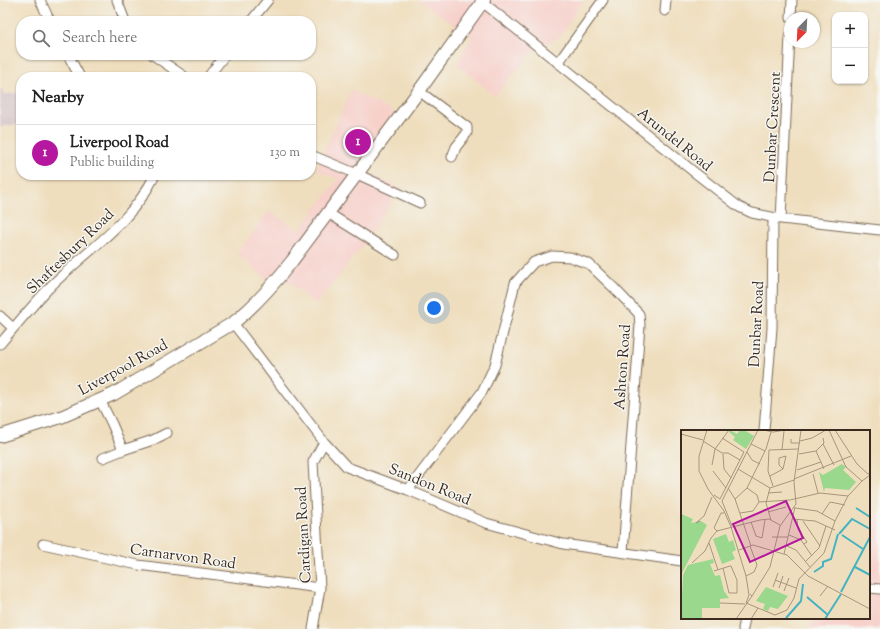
<!DOCTYPE html>
<meta charset="utf-8">
<style>
:root{--surface:#fff;--page:#f2f2f2;--text:#222;--muted:#767676;--line:#e0e0e0;--accent:#b5179e}
body{margin:0;font-family:"Sorts Mill Goudy",serif;background:var(--page);color:var(--text)}
.controls{position:absolute;right:12px;top:12px;display:grid;overflow:hidden;border-radius:8px;box-shadow:0 1px 3px #0004}
.controls button{width:36px;height:36px;display:grid;place-items:center;padding:0;border:0;border-bottom:1px solid var(--line);background:var(--surface);color:var(--text);font:20px sans-serif}
.compass{position:absolute;left:784px;top:12px;width:36px;height:36px;border-radius:50%;background:var(--surface);box-shadow:0 1px 3px #0004;rotate:204deg}
.you{position:absolute;left:434px;top:308px;width:14px;height:14px;margin:-10px;border:3px solid #fff;border-radius:50%;background:#1a73e8;box-shadow:0 0 0 6px #1a73e833}
.badge{display:grid;place-items:center;width:26px;height:26px;border-radius:50%;background:var(--accent);color:#fff;font-size:13px;font-weight:700}
.pin{position:absolute;translate:-50% -50%;border:2px solid #fff;box-shadow:0 1px 4px #0006}
.list{margin:0;padding:0;list-style:none}
h2{display:flex;justify-content:space-between;align-items:center;height:52px;margin:0;padding:0 16px;font-size:17px}
h2 small{font-size:13px;font-weight:400;color:var(--muted)}
.list li{display:grid;grid-template-columns:26px 1fr auto;gap:12px;align-items:center;box-sizing:border-box;height:56px;padding:0 16px;border-top:1px solid var(--line)}
.list b{display:block;font-size:15px;white-space:nowrap}
.list p{margin:0;font-size:13px;white-space:nowrap;color:var(--muted)}
.list em{font-size:13px;font-style:normal;color:var(--muted)}
.icon{flex:none;width:22px;height:22px;fill:none;stroke:currentColor;stroke-width:2;stroke-linecap:round;stroke-linejoin:round}
.map{position:relative;flex:none;width:880px;height:629px;overflow:hidden}
.search{position:absolute;background:var(--surface);box-shadow:0 1px 3px #0004;left:16px;top:16px;width:300px;height:44px;display:flex;align-items:center;gap:10px;box-sizing:border-box;padding:0 14px;border-radius:16px;color:var(--muted);font-size:15px}
.panel{position:absolute;background:var(--surface);box-shadow:0 1px 3px #0004;left:16px;top:72px;width:300px;height:108px;border-radius:16px}
.map>svg:first-child{display:block}
.built{fill:#f7d0ca}
.industrial{fill:#d2bec2}
.lines{fill:none;stroke-linecap:round;stroke-linejoin:round}
.minor-casing{stroke:#7a6956;stroke-width:11}
.major-casing{stroke:#7a6956;stroke-width:14}
.minor{stroke:#fff;stroke-width:9}
.major{stroke:#fff;stroke-width:12}
.labels{text-anchor:middle;stroke-width:3;stroke-linejoin:round;paint-order:stroke}
.street-label{font-size:15px;fill:#3b2a1e;stroke:#f6f6f2}
.inset-river{fill:none;stroke:#45b3c1;stroke-width:2}
.inset-road{fill:none;stroke:#a7967d;stroke-width:1}
.view{fill:#b5179e;fill-opacity:0.15;stroke:#b5179e;stroke-width:2}
.inset-edge{fill:none;stroke:#3b2a1e;stroke-width:2}
</style>
<div class="map">
<svg width="880" height="629" viewBox="0 0 880 629">
<rect width="100%" height="100%" fill="#f6f6f2"/>
<filter id="ink" filterUnits="userSpaceOnUse"><feTurbulence type="fractalNoise" baseFrequency=".025" numOctaves="2"/><feDisplacementMap in="SourceGraphic" scale="8" xChannelSelector="R" yChannelSelector="G"/><feConvolveMatrix kernelMatrix="1 2 1 2 8 2 1 2 1" color-interpolation-filters="sRGB"/></filter>
<filter id="wash" filterUnits="userSpaceOnUse"><feTurbulence type="fractalNoise" baseFrequency=".012" numOctaves="4" result="noise"/><feDisplacementMap in="SourceGraphic" scale="16" xChannelSelector="R" yChannelSelector="G"/><feGaussianBlur stdDeviation="0.9" result="paint"/><feColorMatrix in="noise" values="0 0 0 0 0 0 0 0 0 0 0 0 0 0 0 0 0 1.4 0 .05"/><feComposite in="paint" operator="in"/></filter>
<g filter="url(#wash)">
<rect width="100%" height="100%" fill="#efdebd"/>
<!-- built -->
<path class="built" d="M 418,0 L 583,0 L 560,37 L 534,49 L 495,96 L 457,64 L 472,37 Z
M 351,90 L 394,112 L 356,167 L 400,189 L 364,244 L 316,304 L 289,282 L 269,281 L 237,254 L 269,211 L 299,230 L 339,179 L 316,170 Z
M 880,514 L 880,629 L 811,629 L 813,618 L 869,618 L 869,517 Z"/>
<!-- industrial -->
<path class="industrial" d="M 0,89 L 2,89 L 3,95 L 17,93 L 21,103 L 21,121 L 18,124 L 0,127 Z"/>
</g>
<g filter="url(#ink)">
<g class="lines">
<!-- minor casing -->
<g class="minor-casing">
<path id="minor" d="M 40,0 L 50,21
M 117,0 L 125,21
M 480,0 L 694,172 L 739,207 L 752,213 L 781,219 L 880,230
M 665,11 L 666,0
M 791,18 L 792,0
M 251,21 L 268,0
M 68,55 L 80,77
M 153,55 L 185,77
M 558,63 L 603,0
M 208,77 L 225,55
M 419,91 L 467,127 L 467,133 L 456,147 L 452,157
M 311,155 L 357,174 L 420,203
M 328,213 L 395,255
M 781,219 L 790,36
M 0,316 L 13,328
M 233,323 L 324,442 L 347,467 L 408,490 L 486,523 L 563,544 L 682,561
M 0,344 C 16,325 32,306 49,288 C 85,252 132,223 155,175
M 100,400 L 112,424 L 123,450 L 153,440 L 167,433
M 764,431 L 772,328 L 773,218
M 103,458 L 123,450
M 408,490 L 482,392 L 495,365 L 515,283 L 534,262 L 552,256 L 570,257 L 589,264 L 615,289 L 639,314 L 640,325 L 623,552
M 43,544 L 138,565 L 320,588
M 869,588 L 880,589
M 313,629 L 320,588 L 313,462 L 324,442
M 743,629 L 745,618"/>
</g>
<!-- major casing -->
<g class="major-casing">
<path id="major" d="M 0,436 L 61,417 L 114,394 L 233,323 C 256,305 274,284 292,261 L 419,91 L 484,0"/>
</g>
<!-- minor -->
<use href="#minor" class="minor"/>
<!-- major -->
<use href="#major" class="major"/>
</g>
</g>
<g class="labels">
<!-- street labels -->
<g class="street-label">
<text transform="translate(772 127) rotate(-87)" y="5">Dunbar Crescent</text>
<text transform="translate(675 139) rotate(39)" y="5">Arundel Road</text>
<text transform="translate(70 251) rotate(-44)" y="5">Shaftesbury Road</text>
<text transform="translate(756 324) rotate(-87)" y="5">Dunbar Road</text>
<text transform="translate(123 367) rotate(-29)" y="5">Liverpool Road</text>
<text transform="translate(622 367) rotate(-86)" y="5">Ashton Road</text>
<text transform="translate(430 484) rotate(22)" y="5">Sandon Road</text>
<text transform="translate(303 535) rotate(-93)" y="5">Cardigan Road</text>
<text transform="translate(183 556) rotate(8)" y="5">Carnarvon Road</text>
</g>
</g>
<!-- overview -->
<g transform="translate(681 430)">
<rect width="189" height="189" fill="#efdebd"/>
<path d="M 49,0 L 56,4 L 59,0 L 63,0 L 73,6 L 65,19 L 52,10 L 54,7 L 48,2 ZM 161,34 L 165,37 L 162,40 L 175,52 L 168,60 L 144,58 L 143,62 L 138,42 L 142,45 ZM 0,84 L 12,89 L 10,93 L 20,91 L 26,95 L 0,145 ZM 45,104 L 48,112 L 52,110 L 55,120 L 51,122 L 54,129 L 41,134 L 32,109 ZM 32,129 L 33,133 L 29,134 L 34,146 L 39,145 L 43,161 L 48,168 L 39,169 L 39,178 L 21,178 L 21,189 L 0,189 L 2,145 L 7,135 ZM 85,157 L 107,166 L 97,179 L 89,177 L 87,181 L 82,179 L 84,174 L 75,171 Z" fill="#9ad88e"/>
<path class="inset-river" d="M 175,78 L 189,87M 158,104 L 171,89 L 189,99M 161,105 L 182,119M 174,137 L 189,145M 133,142 L 142,136 L 142,132 L 150,129 L 157,104M 160,162 L 189,107M 126,167 L 147,185M 105,188 L 120,171 L 122,154M 144,189 L 160,164"/>
<path class="inset-road" d="M 26,0 L 18,26 L 18,41 L 27,59 L 43,81 L 50,97 L 65,146 L 68,165 L 65,173M 82,0 L 92,2 L 105,0M 148,0 L 165,37 L 181,51 L 189,45M 154,0 L 176,34 L 187,44 L 189,43M 0,4 L 22,10M 110,9 L 110,13 L 119,13M 22,11 L 41,23 L 47,23 L 59,30M 119,11 L 131,8 L 145,0M 70,14 L 84,21M 142,14 L 153,35M 88,20 L 87,41 L 92,56M 88,20 L 117,19M 101,20 L 103,1M 135,21 L 143,39M 66,22 L 71,30 L 79,34M 42,24 L 43,39 L 50,48M 118,24 L 135,21 L 143,13 L 142,8M 31,35 L 34,19 L 48,0M 57,39 L 89,58M 116,40 L 140,32M 32,41 L 45,58M 132,44 L 137,63M 89,46 L 102,39 L 105,26 L 98,28 L 98,35 L 102,39M 113,49 L 170,26M 47,58 L 54,69 L 70,116M 66,58 L 76,65 L 78,72M 89,58 L 85,73 L 90,90M 89,58 L 113,50M 87,63 L 101,62M 33,65 L 39,69 L 63,22 L 41,8M 54,69 L 66,58 L 85,19 L 90,2M 78,72 L 109,70 L 139,63 L 167,66M 114,78 L 136,81 L 154,91M 87,82 L 105,77M 59,83 L 72,81 L 78,72M 141,84 L 149,72 L 164,75M 112,89 L 134,91 L 154,100M 116,90 L 117,99 L 126,112 L 123,114M 19,91 L 15,93 L 23,86 L 31,67M 122,91 L 139,116M 70,92 L 75,106 L 81,108 L 84,90M 51,96 L 41,71 L 77,0M 36,101 L 33,98 L 40,83 L 43,83M 108,105 L 120,110 L 131,126M 91,107 L 107,107M 28,113 L 37,140M 106,116 L 115,120 L 129,137M 58,120 L 72,115 L 106,125 L 127,146 L 189,179M 103,124 L 114,77M 125,131 L 138,118 L 145,96M 11,133 L 24,121 L 30,108 L 36,101 L 79,90 L 88,89 L 99,95M 33,141 L 49,136 L 50,136 L 56,150 L 56,163 L 48,163 L 42,138M 65,146 L 73,142 L 76,135 L 69,116M 94,150 L 115,158M 92,157 L 97,143M 98,158 L 102,146M 103,161 L 108,148M 71,166 L 89,137 L 99,96 L 115,74 L 113,52 L 120,0M 139,166 L 147,156M 39,173 L 64,174M 65,173 L 94,185 L 106,180 L 113,168 L 118,149 L 143,123 L 154,91 L 167,66 L 181,51M 55,189 L 71,166 L 69,164M 70,189 L 77,178"/>
<path class="view" d="M 105,71 L 122,108 L 69,132 L 52,94 Z"/>
<rect width="189" height="189" class="inset-edge"/>
</g>
</svg>
<div class="controls">
<button>+</button>
<button>−</button>
</div>
<svg class="compass" viewBox="-18 -18 36 36"><path d="M0-13l5 13h-10z" fill="#e53935"/><path d="M0 13l5-13h-10z" fill="#767676"/></svg>
<div class="you"></div>
<div class="pin badge" style="left:358px;top:142px">1</div>
<div class="search"><svg class="icon" aria-label="search" viewBox="0 0 24 24"><circle cx="10" cy="10" r="6"/><path d="M15 15l6 6"/></svg>Search here</div>
<section class="panel">
<h2>Nearby<small></small></h2>
<ul class="list">
<li><span class="badge">1</span><div><b>Liverpool Road</b><p>Public building</p></div><em>130 m</em></li>
</ul>
</section>
</div>
